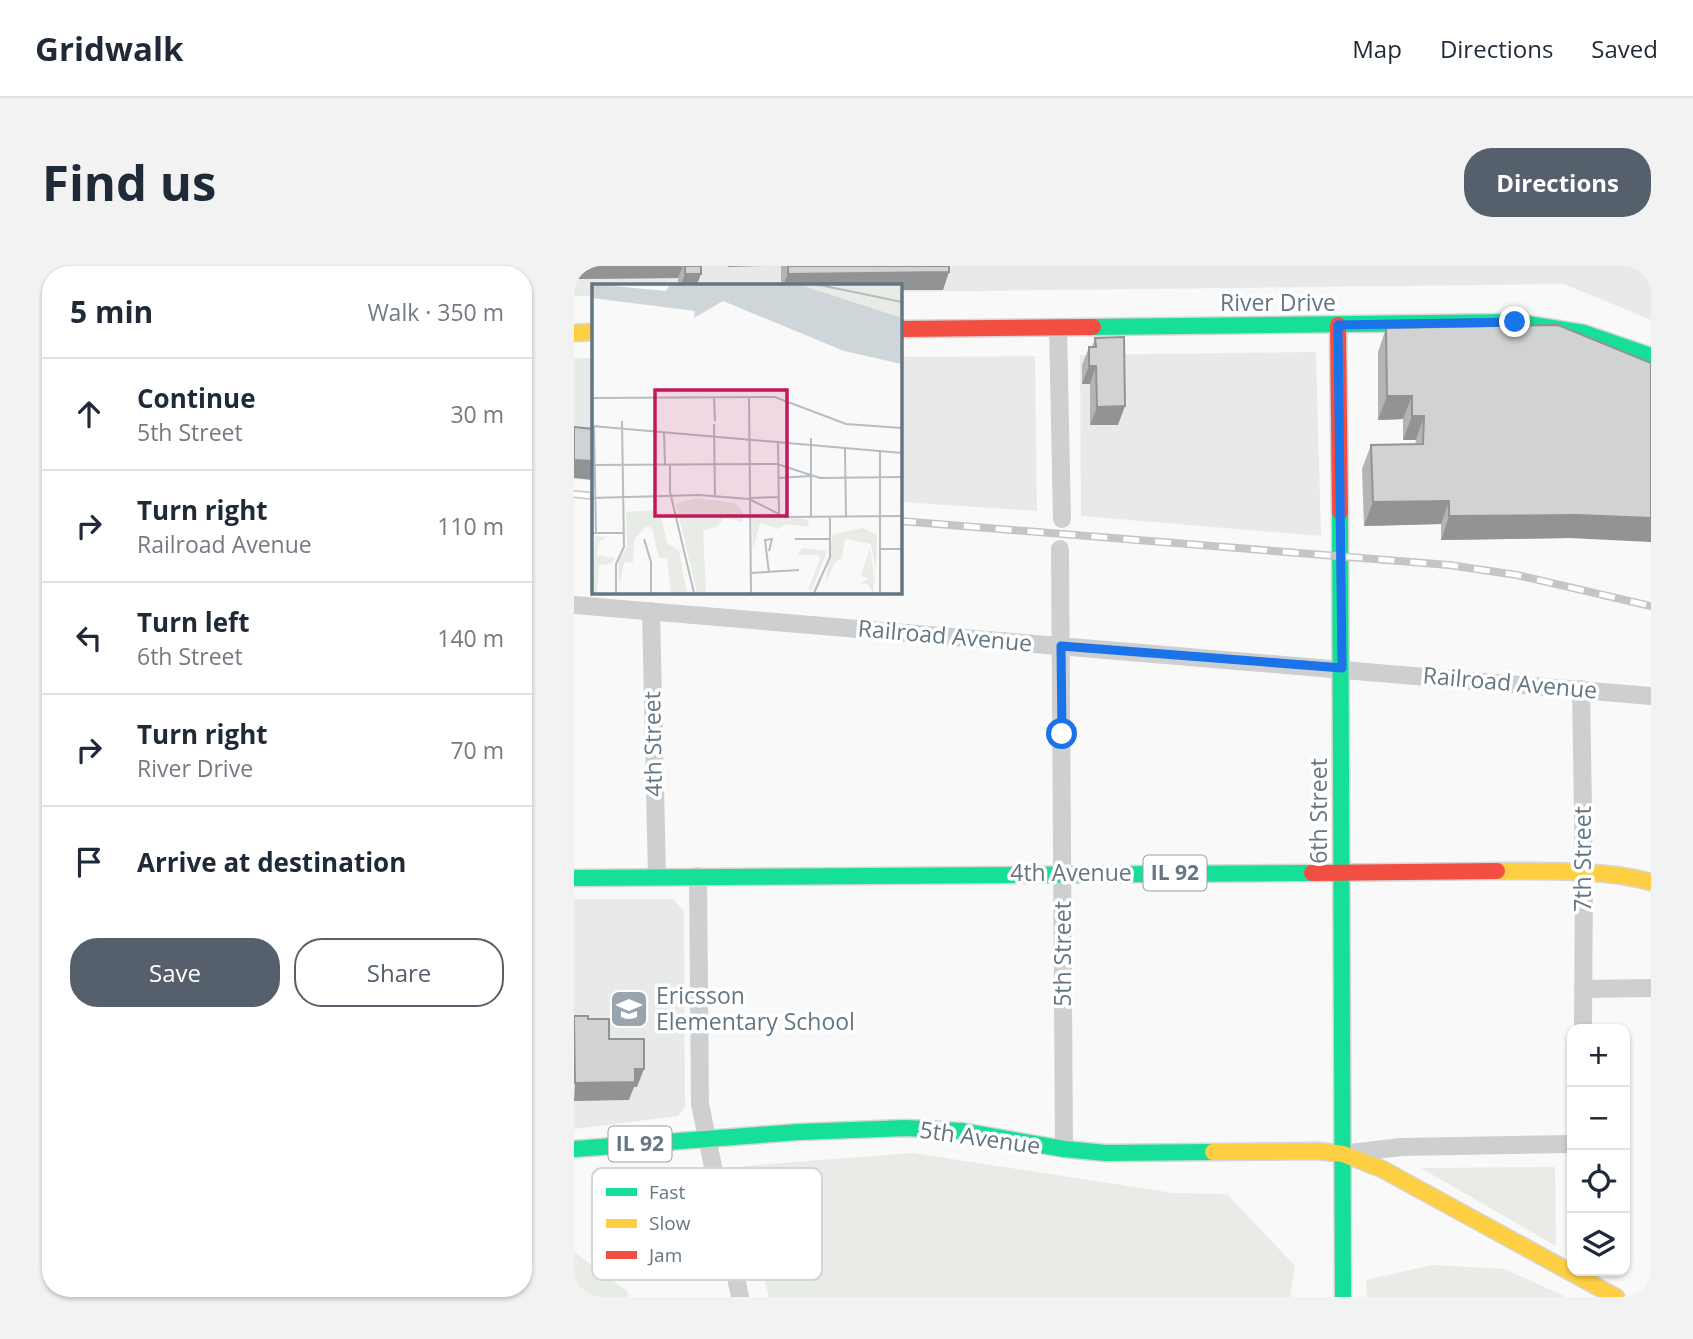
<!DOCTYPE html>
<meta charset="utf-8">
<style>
:root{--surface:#fff;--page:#f2f2f3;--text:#1f2937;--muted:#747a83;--line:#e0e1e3;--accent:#56606c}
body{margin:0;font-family:"Open Sans",sans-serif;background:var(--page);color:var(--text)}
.controls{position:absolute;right:21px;bottom:21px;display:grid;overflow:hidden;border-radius:14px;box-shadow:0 2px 5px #0004}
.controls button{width:63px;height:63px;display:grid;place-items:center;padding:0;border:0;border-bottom:2px solid var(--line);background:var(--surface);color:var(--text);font:35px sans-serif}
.stop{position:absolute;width:21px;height:21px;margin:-16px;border:5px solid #1a73e8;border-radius:50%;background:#fff}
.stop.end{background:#1a73e8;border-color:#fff;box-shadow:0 2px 7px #0008}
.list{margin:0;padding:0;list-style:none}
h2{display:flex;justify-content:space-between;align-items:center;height:91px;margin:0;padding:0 28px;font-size:30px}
h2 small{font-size:23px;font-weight:400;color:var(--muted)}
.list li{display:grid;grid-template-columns:46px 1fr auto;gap:21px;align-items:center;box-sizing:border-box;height:112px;padding:0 28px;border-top:2px solid var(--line)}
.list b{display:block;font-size:26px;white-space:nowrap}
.list p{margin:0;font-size:23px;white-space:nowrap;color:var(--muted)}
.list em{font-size:23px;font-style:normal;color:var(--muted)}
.actions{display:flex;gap:14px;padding:21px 28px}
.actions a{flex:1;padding:16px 0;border:2px solid var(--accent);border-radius:28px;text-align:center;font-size:24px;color:var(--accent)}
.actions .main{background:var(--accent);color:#fff}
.icon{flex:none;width:38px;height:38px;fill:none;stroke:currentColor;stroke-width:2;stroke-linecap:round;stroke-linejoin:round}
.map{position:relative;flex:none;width:1077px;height:1031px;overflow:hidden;border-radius:28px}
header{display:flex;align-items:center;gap:42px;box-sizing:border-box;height:98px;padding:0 35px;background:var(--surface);border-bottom:2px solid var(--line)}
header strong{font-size:33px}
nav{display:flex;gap:38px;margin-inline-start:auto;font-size:24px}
.intro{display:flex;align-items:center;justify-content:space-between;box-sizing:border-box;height:168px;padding:0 42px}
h1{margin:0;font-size:49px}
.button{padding:18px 32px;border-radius:28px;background:var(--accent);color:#fff;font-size:24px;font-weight:700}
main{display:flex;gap:42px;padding:0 42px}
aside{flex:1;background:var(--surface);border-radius:28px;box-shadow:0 2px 5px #0004}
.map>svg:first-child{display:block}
.built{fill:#e8e9e9}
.green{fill:#e8ebe6}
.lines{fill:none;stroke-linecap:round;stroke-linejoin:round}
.fast-casing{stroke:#d5d6d7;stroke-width:19}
.slow-casing{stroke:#d5d6d7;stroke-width:19}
.jam-casing{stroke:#d5d6d7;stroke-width:19}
.street{stroke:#cecfd0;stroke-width:18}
.fast{stroke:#16e098;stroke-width:16}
.slow{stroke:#ffcf43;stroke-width:16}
.jam{stroke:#f24e42;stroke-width:16}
.rail-casing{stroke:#c3c5c6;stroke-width:8}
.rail{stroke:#fff;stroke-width:5;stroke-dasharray:16;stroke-linecap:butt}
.wall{fill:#b3b5b5}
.shaded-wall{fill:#929394}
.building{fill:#d0d2d3;stroke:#929394;stroke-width:2}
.route{stroke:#1a73e8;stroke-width:9}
.labels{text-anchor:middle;stroke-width:7;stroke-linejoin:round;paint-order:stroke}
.shield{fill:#fff;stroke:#939fa8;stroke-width:2}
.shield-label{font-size:21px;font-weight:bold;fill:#657683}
.street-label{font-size:23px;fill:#657683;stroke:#fff}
.poi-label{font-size:23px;fill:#657683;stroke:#fff;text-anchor:start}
.inset-road{fill:none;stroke:#b5bdc3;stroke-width:2}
.view{fill:#c2185b;fill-opacity:0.15;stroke:#c2185b;stroke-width:3.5}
.inset-edge{fill:none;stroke:#657683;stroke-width:3.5}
.key{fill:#fff;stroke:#d1d6da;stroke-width:2}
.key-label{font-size:19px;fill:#657683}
</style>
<header>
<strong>Gridwalk</strong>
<nav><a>Map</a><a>Directions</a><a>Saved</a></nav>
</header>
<div class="intro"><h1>Find us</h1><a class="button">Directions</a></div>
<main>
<aside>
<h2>5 min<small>Walk · 350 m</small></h2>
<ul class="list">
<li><svg class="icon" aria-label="ahead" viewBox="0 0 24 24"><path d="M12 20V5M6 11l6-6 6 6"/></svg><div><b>Continue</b><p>5th Street</p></div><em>30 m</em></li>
<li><svg class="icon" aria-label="right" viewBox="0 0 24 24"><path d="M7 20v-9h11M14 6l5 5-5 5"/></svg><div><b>Turn right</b><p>Railroad Avenue</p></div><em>110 m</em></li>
<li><svg class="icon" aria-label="left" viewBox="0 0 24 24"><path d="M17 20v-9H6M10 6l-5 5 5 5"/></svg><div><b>Turn left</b><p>6th Street</p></div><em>140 m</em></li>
<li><svg class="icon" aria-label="right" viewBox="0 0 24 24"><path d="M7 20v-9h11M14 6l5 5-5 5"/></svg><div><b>Turn right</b><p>River Drive</p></div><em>70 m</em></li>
<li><svg class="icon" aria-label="arrive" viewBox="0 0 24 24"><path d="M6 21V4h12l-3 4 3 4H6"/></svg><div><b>Arrive at destination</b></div></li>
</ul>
<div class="actions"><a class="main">Save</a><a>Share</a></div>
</aside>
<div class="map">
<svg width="1077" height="1031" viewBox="0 0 1077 1031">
<rect width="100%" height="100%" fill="#f9f9f9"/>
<!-- built -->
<path class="built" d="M 0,0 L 1077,0 L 1077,54 L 990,18 L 326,26 L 326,19 L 19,19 L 19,30 L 0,30 Z
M 742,86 L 747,270 L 507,250 L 506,89 Z
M 461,90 L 463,245 L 326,236 L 326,91 Z
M 0,92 L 19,92 L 19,214 L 0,213 Z
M 0,633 L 99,633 L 110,645 L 111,841 L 104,850 L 0,863 Z"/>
<!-- green -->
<path class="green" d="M 339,887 L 599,927 L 653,928 L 721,1000 L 716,1031 L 195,1031 L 169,929 L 170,900 Z
M 981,901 L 982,980 L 847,902 Z
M 0,986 L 53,1025 L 55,1031 L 0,1031 Z
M 858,999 L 931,1003 L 992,1031 L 793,1031 L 792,1014 Z"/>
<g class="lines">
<!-- fast casing -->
<g class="fast-casing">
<path id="fast" d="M 519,61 L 941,56 L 1010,67 L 1077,90
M 766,246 L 769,1031
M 0,612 L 738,607
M 0,883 L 225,866 L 332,862 L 387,865 L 490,883 L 532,887 L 639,886"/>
</g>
<!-- slow casing -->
<g class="slow-casing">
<path id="slow" d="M 0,67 L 19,66
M 923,605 C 975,605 1027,603 1077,616
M 639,886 L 744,885 L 769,888 L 808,903 L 1042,1031"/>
</g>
<!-- jam casing -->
<g class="jam-casing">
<path id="jam" d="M 764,59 L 766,246
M 326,63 L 519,61
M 738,607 L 923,605"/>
</g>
<!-- street -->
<path class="street" d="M 484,61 L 488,253
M 486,283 L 490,883
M 0,339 L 1077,430
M 77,345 L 83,611
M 1007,423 L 1010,606 L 1009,763
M 124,610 L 126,838 L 166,1031
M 1009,723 L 1077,722
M 776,887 L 827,881 L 998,878"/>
<!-- fast -->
<use href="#fast" class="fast"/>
<!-- slow -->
<use href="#slow" class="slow"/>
<!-- jam -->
<use href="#jam" class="jam"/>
<!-- rail casing -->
<g class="rail-casing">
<path id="rail" d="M 0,228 L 19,230
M 326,255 L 875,299 L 943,309 L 1077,340"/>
</g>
<!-- rail -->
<use href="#rail" class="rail"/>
</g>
<!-- wall -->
<path class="wall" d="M 0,0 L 127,0 L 123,19 L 104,19 L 104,12 L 0,13 Z
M 207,0 L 375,0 L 369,24 L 326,24 L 326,19 L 207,19 Z
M 812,62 L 995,272 L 867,274 L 867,258 L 790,260 L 788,203 L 797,179 L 841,178 L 842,174 L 829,174 L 829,153 L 804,154 L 804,86 Z
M 521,72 L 544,159 L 516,159 L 516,118 L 508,118 L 508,99 L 515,81 L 518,81 Z"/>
<!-- shaded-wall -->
<path class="shaded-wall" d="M 0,0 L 109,0 L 104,12 L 0,13 Z
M 154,0 L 194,0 L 154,1 Z
M 375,6 L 369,24 L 326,24 L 326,19 L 209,19 L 214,8 Z
M 111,8 L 127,8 L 123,19 L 107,19 Z
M 515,100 L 522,100 L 516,118 L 508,118 Z
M 813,130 L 838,130 L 829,153 L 804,154 Z
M 551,140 L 544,159 L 516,159 L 523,141 Z
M 838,150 L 850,150 L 842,174 L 829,174 Z
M 0,194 L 19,195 L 19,214 L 0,212 Z
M 875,235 L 867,258 L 790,260 L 799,236 Z
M 1003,249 L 1077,252 L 1077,276 L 995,272 L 867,274 L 875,250 Z
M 61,803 L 70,803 L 63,821 L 60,821 L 55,834 L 0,835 L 1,817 Z"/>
<!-- building -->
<path class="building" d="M 111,0 L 127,0 L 127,8 L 111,8 Z
M 214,0 L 375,0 L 375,6 L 214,8 Z
M 984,59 L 1077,97 L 1077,252 L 1003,249 L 875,250 L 875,235 L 799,236 L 797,179 L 849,178 L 850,150 L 838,150 L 838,130 L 813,130 L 812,62 Z
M 550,71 L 551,140 L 523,141 L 522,100 L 515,100 L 515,81 L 522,81 L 521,72 Z
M 0,161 L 19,163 L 19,195 L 0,194 Z
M 0,750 L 14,750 L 14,753 L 35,753 L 35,773 L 70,773 L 70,803 L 61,803 L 61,816 L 1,817 Z"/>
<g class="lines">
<!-- route -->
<path class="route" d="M 488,468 L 487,380 L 768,402 L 764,59 L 941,56"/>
</g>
<!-- icons -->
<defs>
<g id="school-square" transform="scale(2.0125)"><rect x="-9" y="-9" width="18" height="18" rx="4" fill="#99a4ac" stroke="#fff"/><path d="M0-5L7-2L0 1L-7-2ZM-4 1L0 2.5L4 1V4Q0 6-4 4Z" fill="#fff"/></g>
</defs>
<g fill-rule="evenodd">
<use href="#school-square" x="55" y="743"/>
</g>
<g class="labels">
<!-- shield labels -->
<g class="shield">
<rect x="569.5" y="589.5" width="63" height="35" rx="5"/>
<rect x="34.5" y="860.5" width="63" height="35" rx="5"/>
</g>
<g class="shield-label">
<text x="601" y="614">IL 92</text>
<text x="66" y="885">IL 92</text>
</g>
<!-- street labels -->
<g class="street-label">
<text x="704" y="45">River Drive</text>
<text transform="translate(371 370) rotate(5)" y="8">Railroad Avenue</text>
<text transform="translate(936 417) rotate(5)" y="8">Railroad Avenue</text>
<text transform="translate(79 478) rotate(-91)" y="8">4th Street</text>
<text transform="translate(745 545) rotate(-90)" y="8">6th Street</text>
<text transform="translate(1009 593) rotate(-90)" y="8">7th Street</text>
<text x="497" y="615">4th Avenue</text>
<text transform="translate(489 688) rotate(-90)" y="8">5th Street</text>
<text transform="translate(406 872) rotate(8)" y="8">5th Avenue</text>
</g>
<!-- poi labels -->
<g class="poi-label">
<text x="82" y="738">Ericsson<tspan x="82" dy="26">Elementary School</tspan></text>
</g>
</g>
<!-- overview -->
<g transform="translate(18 18)">
<rect width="310" height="310" fill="#f9f9f9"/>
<path d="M 205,0 L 310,0 L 310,34 L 271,24 ZM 104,214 L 143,219 L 151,228 L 150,238 L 132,234 L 125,243 L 111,246 L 114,309 L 105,309 L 84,220 ZM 62,226 L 69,231 L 75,259 L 87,267 L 95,309 L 79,309 L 75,274 L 67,274 L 60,244 L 54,242 L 42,256 L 41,278 L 32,279 L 27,302 L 26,278 L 35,263 L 34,228 ZM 177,229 L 216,236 L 217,243 L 194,240 L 186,245 L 168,239 L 161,266 L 160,230 ZM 271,244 L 285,251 L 284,287 L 279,260 L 253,255 L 250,274 L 243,278 L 233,301 L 241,250 ZM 3,252 L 14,253 L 7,258 L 5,271 L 23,274 L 19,280 L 7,281 L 5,309 L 0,308 ZM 211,264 L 235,267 L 220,306 L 216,306 L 228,275 L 226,271 L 204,271 ZM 278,265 L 283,295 L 281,309 L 276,300 L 267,300 L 276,295 L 269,291 Z" fill="#e8ebe6"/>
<path d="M 0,0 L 74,7 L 78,0 L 205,0 L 310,34 L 310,80 L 252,67 L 131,17 L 102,34 L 103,27 L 0,14 Z" fill="#ced6d9"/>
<path class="inset-road" d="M 223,0 L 310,18M 252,0 L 292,0M 122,113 L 123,137M 157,113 L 159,309M 0,114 L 183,113 L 254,140 L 310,144M 122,140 L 123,213M 0,142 L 310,169M 2,142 L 4,249M 72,148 L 73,180M 219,154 L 219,233M 186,157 L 187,230M 253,165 L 254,233M 78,180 L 78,208 L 102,309M 0,181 L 185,180 L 228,194 L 310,193M 187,194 L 218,192M 0,214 L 107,211 L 157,215 L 193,233 L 310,232M 158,214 L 187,213M 0,249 L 32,249M 203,255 L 238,255M 55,264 L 52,255 L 59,278 L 59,309M 288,265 L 310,265M 177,267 L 180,255 L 173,256 L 177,289M 158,289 L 207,286M 24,309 L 24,280 L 32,263 L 30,137M 222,309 L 238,273 L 238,233M 288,309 L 288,168"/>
<path class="view" d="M 63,106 L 195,106 L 195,232 L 63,232 Z"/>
<rect width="310" height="310" class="inset-edge"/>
</g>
<!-- legend -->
<rect x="18" y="902" width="230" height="112" rx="10" class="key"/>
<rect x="32" y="922" width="31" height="8" fill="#16e098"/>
<rect x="32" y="953" width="31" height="9" fill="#ffcf43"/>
<rect x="32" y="985" width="31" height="8" fill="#f24e42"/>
<g class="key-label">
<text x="75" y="933">Fast</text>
<text x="75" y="964">Slow</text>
<text x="75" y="996">Jam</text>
</g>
</svg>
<div class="controls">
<button>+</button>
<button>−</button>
<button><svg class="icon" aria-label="locate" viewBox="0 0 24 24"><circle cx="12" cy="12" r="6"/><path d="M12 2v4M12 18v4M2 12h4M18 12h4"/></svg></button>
<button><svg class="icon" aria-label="layers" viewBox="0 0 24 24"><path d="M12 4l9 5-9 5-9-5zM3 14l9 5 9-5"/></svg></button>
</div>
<div class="stop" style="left:488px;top:468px"></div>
<div class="stop end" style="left:941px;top:56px"></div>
</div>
</main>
